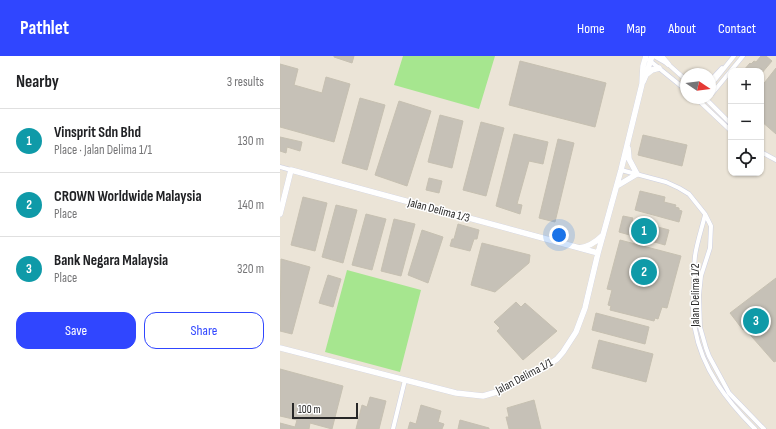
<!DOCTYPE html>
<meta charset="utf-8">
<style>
:root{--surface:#fff;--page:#f2f2f2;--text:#202124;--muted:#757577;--line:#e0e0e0;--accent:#3046ff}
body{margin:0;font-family:"Sofia Sans Condensed",sans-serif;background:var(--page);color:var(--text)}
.controls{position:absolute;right:12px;top:12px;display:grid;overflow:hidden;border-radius:8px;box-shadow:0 1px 3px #0004}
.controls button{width:36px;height:36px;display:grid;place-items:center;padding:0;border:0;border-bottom:1px solid var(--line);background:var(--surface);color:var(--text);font:20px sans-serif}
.compass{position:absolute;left:400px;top:12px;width:36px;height:36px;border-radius:50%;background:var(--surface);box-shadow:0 1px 3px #0004;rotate:103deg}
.scale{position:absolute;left:12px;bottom:10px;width:66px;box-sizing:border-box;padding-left:4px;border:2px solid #272727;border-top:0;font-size:11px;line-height:14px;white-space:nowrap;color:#272727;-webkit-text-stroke:3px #fff;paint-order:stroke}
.you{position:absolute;left:279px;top:179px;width:14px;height:14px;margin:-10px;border:3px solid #fff;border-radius:50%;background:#1a73e8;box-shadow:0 0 0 6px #1a73e833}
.badge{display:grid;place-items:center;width:26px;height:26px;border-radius:50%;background:var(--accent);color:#fff;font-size:13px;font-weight:700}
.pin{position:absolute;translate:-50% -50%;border:2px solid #fff;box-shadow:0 1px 4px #0006}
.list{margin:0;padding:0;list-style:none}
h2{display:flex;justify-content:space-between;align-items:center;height:52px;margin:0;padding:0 16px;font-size:17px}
h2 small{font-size:13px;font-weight:400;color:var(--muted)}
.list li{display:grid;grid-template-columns:26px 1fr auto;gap:12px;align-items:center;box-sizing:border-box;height:64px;padding:0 16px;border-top:1px solid var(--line)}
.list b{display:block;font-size:15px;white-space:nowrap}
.list p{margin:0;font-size:13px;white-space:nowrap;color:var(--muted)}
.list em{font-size:13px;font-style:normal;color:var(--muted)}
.actions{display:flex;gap:8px;padding:12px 16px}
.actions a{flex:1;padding:9px 0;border:1px solid var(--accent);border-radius:12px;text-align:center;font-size:14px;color:var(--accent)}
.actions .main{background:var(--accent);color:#fff}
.icon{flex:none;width:22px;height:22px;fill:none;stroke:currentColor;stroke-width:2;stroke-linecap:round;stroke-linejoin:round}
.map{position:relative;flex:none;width:496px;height:373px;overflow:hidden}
header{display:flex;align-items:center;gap:24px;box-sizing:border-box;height:56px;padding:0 20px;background:var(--accent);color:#fff}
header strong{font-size:19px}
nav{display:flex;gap:22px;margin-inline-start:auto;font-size:14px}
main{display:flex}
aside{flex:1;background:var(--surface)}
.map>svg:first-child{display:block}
.green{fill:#a6e68f}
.building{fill:#c6c1b7;stroke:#c6c0b1}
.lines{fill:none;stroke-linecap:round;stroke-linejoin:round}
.street-casing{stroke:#cccfe2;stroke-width:5}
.secondary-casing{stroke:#cccfe2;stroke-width:6}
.street{stroke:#fff;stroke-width:4}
.secondary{stroke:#fff;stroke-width:5.5}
.labels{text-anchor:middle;stroke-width:3;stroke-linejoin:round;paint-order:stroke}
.street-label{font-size:12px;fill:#272727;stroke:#fff}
</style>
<header>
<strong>Pathlet</strong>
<nav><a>Home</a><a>Map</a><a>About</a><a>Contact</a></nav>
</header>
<main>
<aside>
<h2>Nearby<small>3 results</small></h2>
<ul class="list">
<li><span class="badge" style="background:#0f9aa8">1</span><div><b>Vinsprit Sdn Bhd</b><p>Place · Jalan Delima 1/1</p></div><em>130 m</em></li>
<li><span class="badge" style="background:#0f9aa8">2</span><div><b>CROWN Worldwide Malaysia</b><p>Place</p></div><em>140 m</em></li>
<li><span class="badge" style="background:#0f9aa8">3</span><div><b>Bank Negara Malaysia</b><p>Place</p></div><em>320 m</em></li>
</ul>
<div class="actions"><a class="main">Save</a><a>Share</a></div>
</aside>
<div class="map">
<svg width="496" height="373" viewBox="0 0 496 373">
<rect width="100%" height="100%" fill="#ebe4d7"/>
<!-- green -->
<path class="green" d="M 123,0 L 215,0 L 199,53 L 114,29 Z
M 67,214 L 141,234 L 120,316 L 45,296 Z"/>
<!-- building -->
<path class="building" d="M 54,0 L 74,0 L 72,7 L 54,1 Z
M 481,0 L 486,0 L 492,5 L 481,18 L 481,15 L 463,15 L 470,7 L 471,8 L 474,5 L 476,6 Z
M 240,5 L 326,27 L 315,71 L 229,49 Z
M 0,8 L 18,13 L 14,29 L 42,37 L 46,21 L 70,28 L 54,86 L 0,71 Z
M 496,12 L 496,78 L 481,65 L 481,31 Z
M 80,42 L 105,49 L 87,114 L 62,107 Z
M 119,45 L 151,55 L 127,130 L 95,119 Z
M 160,59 L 183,65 L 172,112 L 148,106 Z
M 201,66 L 224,72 L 206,140 L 183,134 Z
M 234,78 L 268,86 L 263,108 L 249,105 L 237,148 L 242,149 L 240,158 L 216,150 Z
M 363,79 L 407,89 L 402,110 L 358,99 Z
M 0,81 L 22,86 L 20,95 L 7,91 L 6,97 L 0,95 Z
M 278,83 L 294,87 L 275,166 L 259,162 Z
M 149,122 L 162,125 L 159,137 L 146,134 Z
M 360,135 L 385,141 L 384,146 L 396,149 L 395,151 L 399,152 L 399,154 L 402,155 L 399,166 L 355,154 Z
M 23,141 L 47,147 L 35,195 L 11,189 Z
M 56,149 L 77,154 L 63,207 L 42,201 Z
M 86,158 L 106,163 L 92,214 L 72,209 Z
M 343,160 L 353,162 L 352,164 L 389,174 L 385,189 L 339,176 Z
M 114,163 L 135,168 L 121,220 L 101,215 Z
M 178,168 L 199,174 L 197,183 L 194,183 L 190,195 L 170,190 L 172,183 L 174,183 Z
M 142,174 L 163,181 L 148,227 L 128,219 Z
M 340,184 L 401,200 L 387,252 L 382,251 L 378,263 L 375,262 L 374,265 L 330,254 L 331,250 L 328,249 L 332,234 L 327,233 Z
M 202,187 L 250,199 L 249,207 L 215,236 L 191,229 Z
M 1,203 L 30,211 L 12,278 L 0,275 Z
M 48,219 L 61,223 L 53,251 L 39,247 Z
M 496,222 L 496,305 L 494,306 L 465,273 L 463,274 L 450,257 Z
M 236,246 L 241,251 L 245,247 L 277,275 L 243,304 L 217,275 L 220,272 L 214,266 Z
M 316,257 L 369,271 L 365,288 L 312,274 Z
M 319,284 L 373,298 L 366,326 L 312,312 Z
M 0,313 L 63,330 L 52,373 L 30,367 L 29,373 L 0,373 L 0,367 L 15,371 L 17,364 L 0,360 Z
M 90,341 L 106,345 L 99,373 L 76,373 L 82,349 L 87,351 Z
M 254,344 L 261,373 L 229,373 L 226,361 L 229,361 L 227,352 Z
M 141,349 L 161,355 L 158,366 L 164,368 L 162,373 L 128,373 L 130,366 L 136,368 Z
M 180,364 L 209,372 L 209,373 L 178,373 Z"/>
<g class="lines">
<!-- street casing -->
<g class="street-casing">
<path id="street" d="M 374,0 L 388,8 L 406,24
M 369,4 L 406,34
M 430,25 L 442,12
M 430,30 L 454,0
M 430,40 L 463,0
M 416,42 L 451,75
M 425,42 L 451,68
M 481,96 L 496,104
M 0,111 L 11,114
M 341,114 L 386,126 L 399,132 L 409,138 L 425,158 L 431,170 L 430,192 L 421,220 L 419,239 L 420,271 L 426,292 L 429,300 L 449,337 L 484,373
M 425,159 C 422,172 417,186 415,200 C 414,209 414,219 414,228 C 413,242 412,259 415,273 C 422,313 447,345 475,373
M 113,373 L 125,324"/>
</g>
<!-- secondary casing -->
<g class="secondary-casing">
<path id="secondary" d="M 381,0 L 388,8
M 367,18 L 372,14 L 379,12
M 363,26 L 366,19 L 372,0
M 337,130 L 357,118 L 349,103 L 348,92
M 0,158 L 11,114 L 318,197
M 299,192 C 309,191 316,186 323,179
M 0,292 L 176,337 L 203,340 L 220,335 L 264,312 L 277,303 L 283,296 L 296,276 L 305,252 L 318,197 L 341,114 L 362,28 L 363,10 L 366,0"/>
</g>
<!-- street -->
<use href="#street" class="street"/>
<!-- secondary -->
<use href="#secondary" class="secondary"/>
</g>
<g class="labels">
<!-- street labels -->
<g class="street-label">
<text transform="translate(159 154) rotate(15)" y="4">Jalan Delima 1/3</text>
<text transform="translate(415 239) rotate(-90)" y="4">Jalan Delima 1/2</text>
<text transform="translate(244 320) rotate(-28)" y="4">Jalan Delima 1/1</text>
</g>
</g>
</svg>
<div class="controls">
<button>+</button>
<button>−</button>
<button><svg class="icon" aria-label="locate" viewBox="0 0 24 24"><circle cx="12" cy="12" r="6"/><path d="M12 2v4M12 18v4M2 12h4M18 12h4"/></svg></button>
</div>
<svg class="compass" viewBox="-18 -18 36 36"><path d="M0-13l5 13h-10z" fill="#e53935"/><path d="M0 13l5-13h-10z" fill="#757577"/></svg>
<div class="scale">100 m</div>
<div class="you"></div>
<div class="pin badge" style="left:364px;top:175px;background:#0f9aa8">1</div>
<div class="pin badge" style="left:364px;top:216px;background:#0f9aa8">2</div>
<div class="pin badge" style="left:476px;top:265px;background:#0f9aa8">3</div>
</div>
</main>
